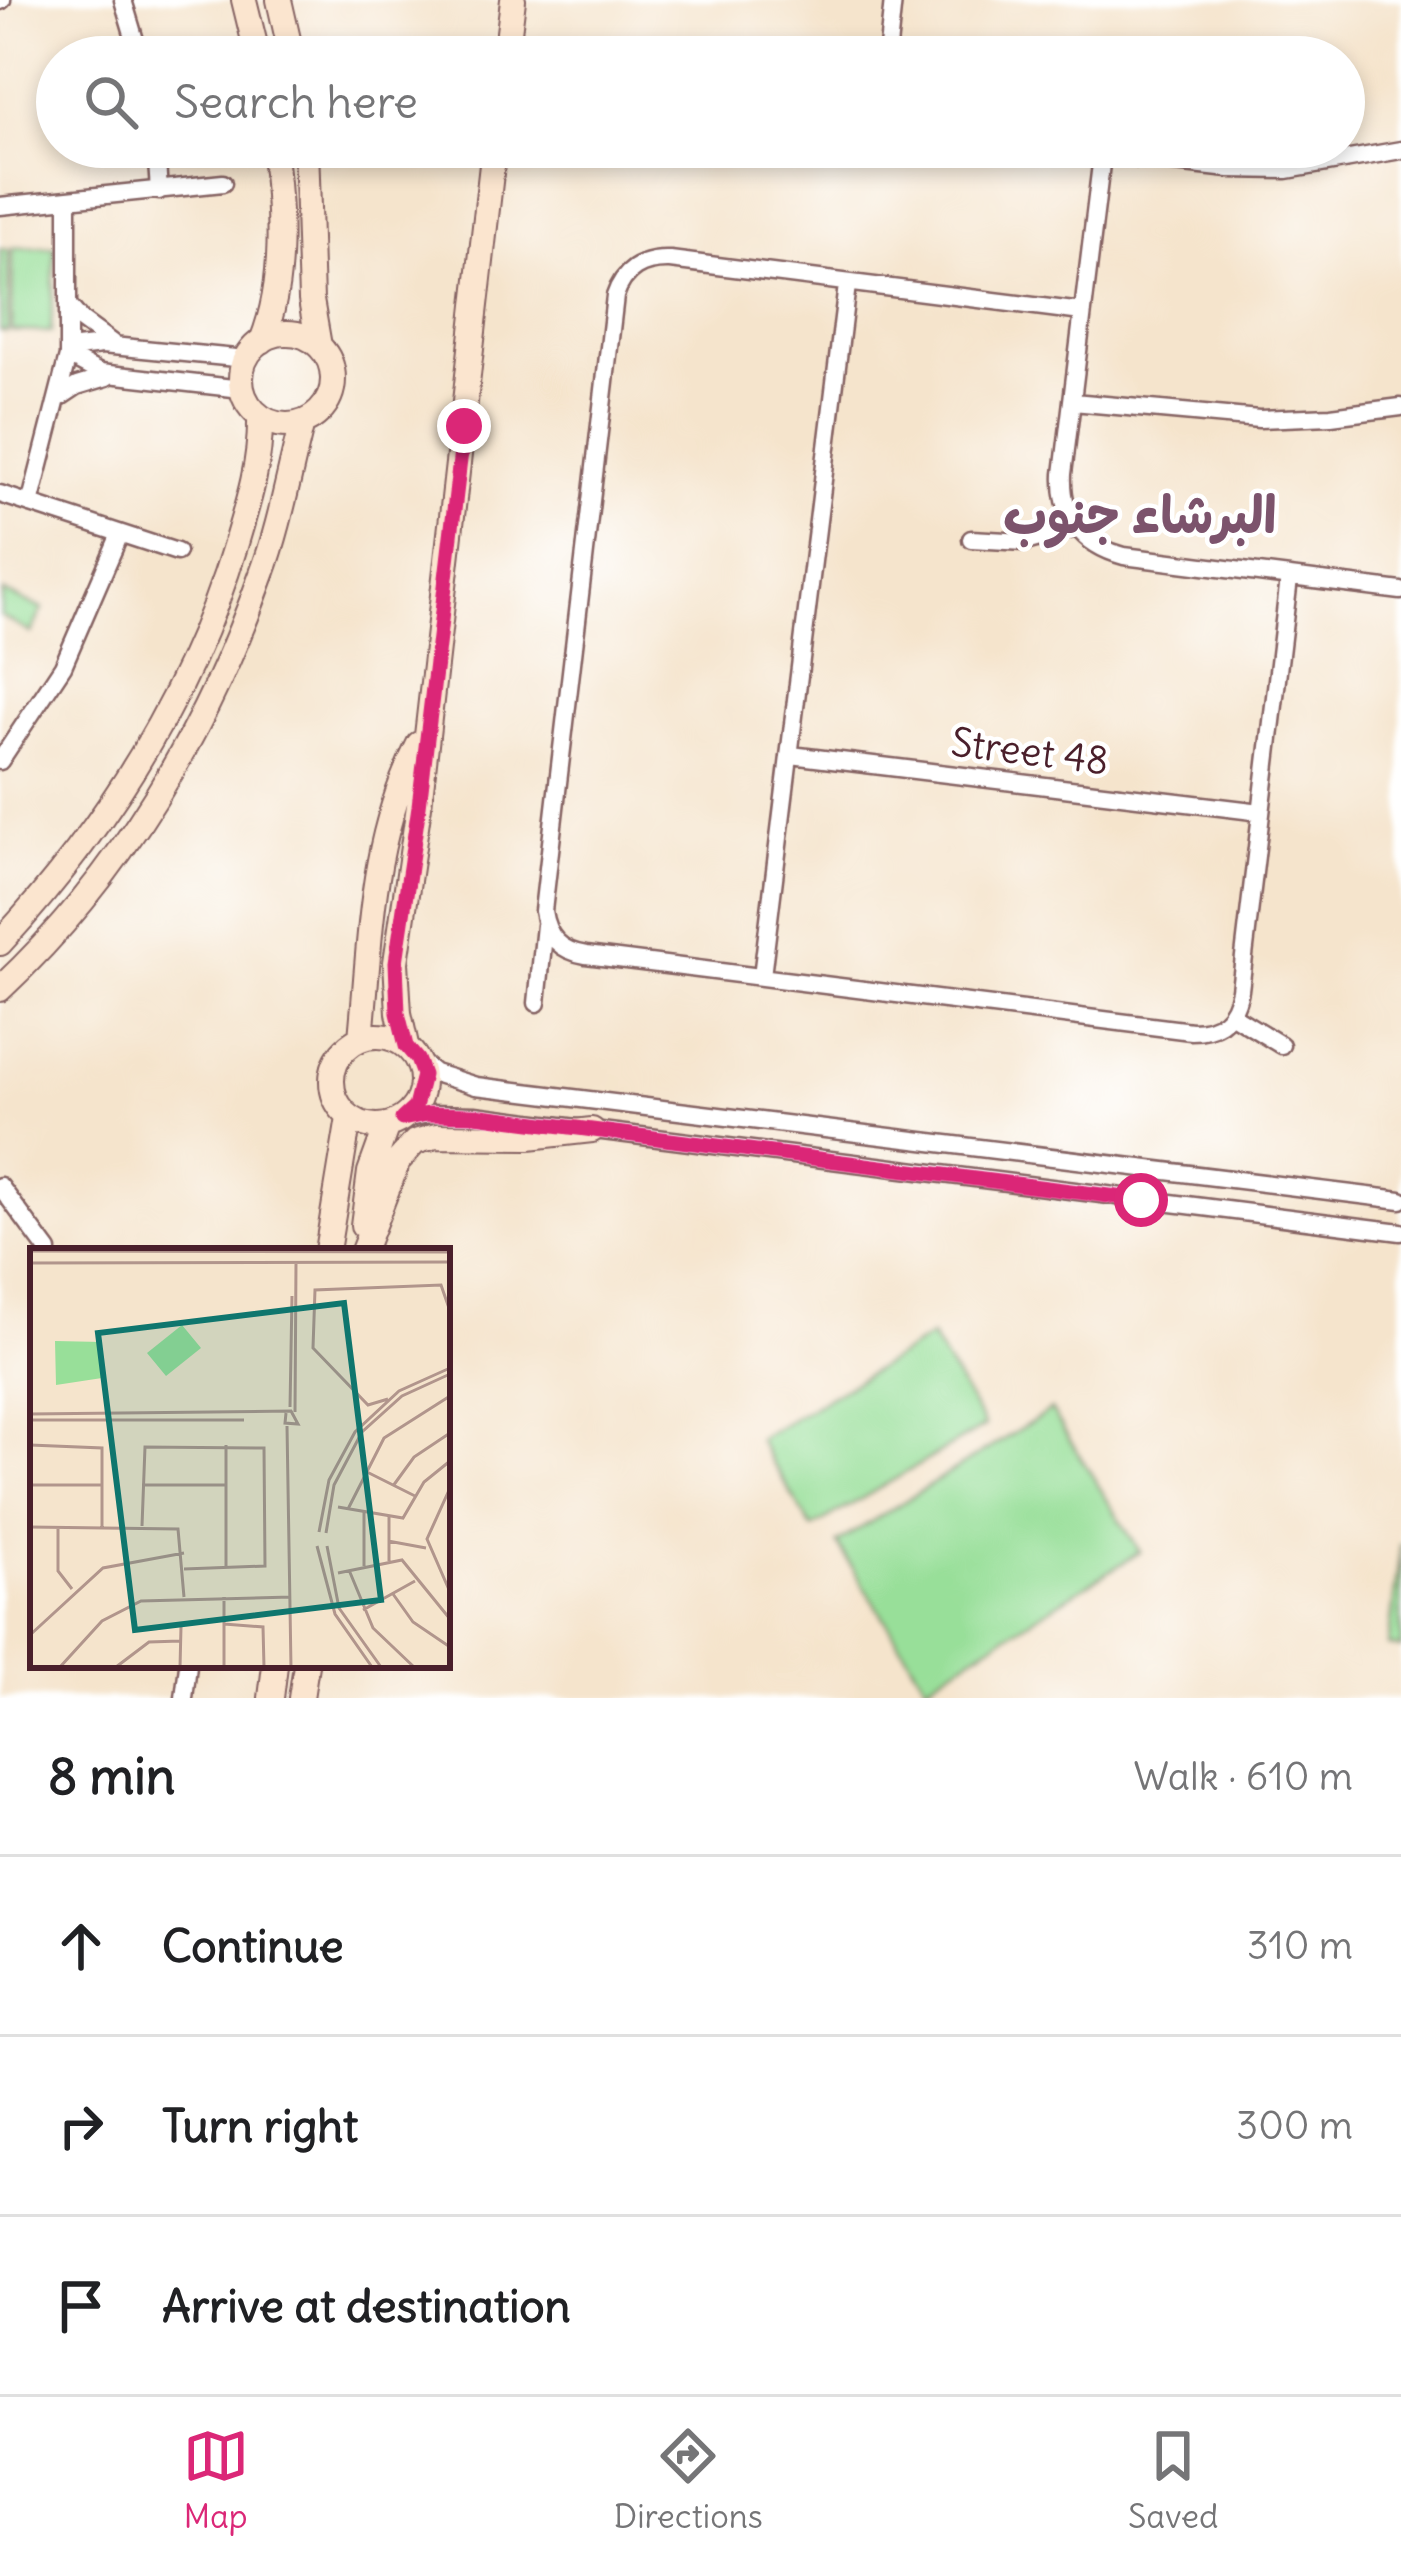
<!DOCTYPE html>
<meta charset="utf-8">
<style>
:root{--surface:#fff;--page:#f2f2f2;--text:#202124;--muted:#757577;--line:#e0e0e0;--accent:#db2777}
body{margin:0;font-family:Delius,"Playpen Sans Arabic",sans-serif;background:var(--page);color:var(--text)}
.stop{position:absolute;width:36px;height:36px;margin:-27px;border:9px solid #db2777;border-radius:50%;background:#fff}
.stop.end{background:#db2777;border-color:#fff;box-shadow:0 3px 12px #0008}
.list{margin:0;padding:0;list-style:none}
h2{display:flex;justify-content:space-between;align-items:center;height:156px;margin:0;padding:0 48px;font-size:51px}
h2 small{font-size:39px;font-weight:400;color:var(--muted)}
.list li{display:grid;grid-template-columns:78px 1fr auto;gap:36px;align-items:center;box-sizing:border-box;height:180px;padding:0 48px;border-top:3px solid var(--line)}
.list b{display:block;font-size:45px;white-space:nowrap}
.list em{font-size:39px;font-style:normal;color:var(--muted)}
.icon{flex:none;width:66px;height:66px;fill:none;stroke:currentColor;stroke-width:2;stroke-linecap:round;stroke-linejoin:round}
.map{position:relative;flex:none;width:1401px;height:1698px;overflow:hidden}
.search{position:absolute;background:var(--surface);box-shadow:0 6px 18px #0003;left:36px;right:36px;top:36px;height:132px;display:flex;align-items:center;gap:30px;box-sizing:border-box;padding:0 42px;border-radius:66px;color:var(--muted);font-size:45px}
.sheet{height:696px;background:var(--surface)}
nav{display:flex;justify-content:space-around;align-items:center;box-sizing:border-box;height:168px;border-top:3px solid var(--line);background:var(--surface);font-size:33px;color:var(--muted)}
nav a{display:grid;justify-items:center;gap:6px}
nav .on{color:var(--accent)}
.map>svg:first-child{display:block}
.green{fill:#98df99;stroke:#717f62;stroke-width:3}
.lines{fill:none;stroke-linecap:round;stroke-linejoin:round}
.street-casing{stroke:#866463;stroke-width:21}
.secondary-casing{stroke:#866463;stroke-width:28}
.street{stroke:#fff;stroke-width:16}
.secondary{stroke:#fbe5cf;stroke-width:24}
.route{stroke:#db2777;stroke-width:15}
.labels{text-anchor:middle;stroke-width:9;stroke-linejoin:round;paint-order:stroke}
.street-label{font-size:39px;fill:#4a1f2b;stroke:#fff}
.district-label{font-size:51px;font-weight:bold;fill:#7c536c;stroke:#fff}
.inset-road{fill:none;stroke:#b1958c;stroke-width:3}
.view{fill:#0f766e;fill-opacity:0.15;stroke:#0f766e;stroke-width:6}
.inset-edge{fill:none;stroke:#4a1f2b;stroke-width:6}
</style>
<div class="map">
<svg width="1401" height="1698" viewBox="0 0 1401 1698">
<rect width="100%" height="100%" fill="#fff"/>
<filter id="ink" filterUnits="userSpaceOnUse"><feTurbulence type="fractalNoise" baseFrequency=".00833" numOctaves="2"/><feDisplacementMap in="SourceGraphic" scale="24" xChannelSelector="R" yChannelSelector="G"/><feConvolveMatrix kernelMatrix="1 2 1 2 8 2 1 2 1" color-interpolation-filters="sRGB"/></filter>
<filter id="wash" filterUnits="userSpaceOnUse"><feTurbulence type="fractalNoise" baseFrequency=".004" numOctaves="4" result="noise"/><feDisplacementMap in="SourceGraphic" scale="48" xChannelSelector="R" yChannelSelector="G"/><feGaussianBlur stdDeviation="2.7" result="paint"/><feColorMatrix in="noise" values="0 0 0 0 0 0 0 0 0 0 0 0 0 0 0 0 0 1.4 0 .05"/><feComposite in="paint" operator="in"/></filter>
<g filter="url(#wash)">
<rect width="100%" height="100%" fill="#f5e4cc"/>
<!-- green -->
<path class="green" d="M 55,247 L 51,332 L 12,331 L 13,248 Z
M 0,249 L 9,250 L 8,331 L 0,331 Z
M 3,592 L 43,609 L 31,633 L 0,616 Z
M 931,1337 L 985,1426 L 812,1528 L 758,1439 Z
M 1051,1410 L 1140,1552 L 926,1685 L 837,1543 Z
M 1401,1543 L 1401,1648 L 1388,1646 Z"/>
</g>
<g filter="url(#ink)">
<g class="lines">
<!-- street casing -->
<g class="street-casing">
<path id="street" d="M 123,0 L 140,57
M 0,1 L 2,0
M 887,57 L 893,0
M 156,147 L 159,191
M 1032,147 L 1229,169 L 1287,170 L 1401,150
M 1102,156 L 1063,474 C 1061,517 1082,545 1124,556 L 1401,591
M 0,206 L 223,183
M 68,305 L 82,321 L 112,343
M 1082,312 L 670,260 C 643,259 624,269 615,296 L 543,911 C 547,937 560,951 586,955 L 1191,1031 C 1219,1031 1235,1018 1240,990 L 1289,579
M 68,349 L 102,345 L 246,359
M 68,356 L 100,373 L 242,389
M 59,398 L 77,386 L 107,377
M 1073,402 L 1259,419 L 1331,416 L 1401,407
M 0,494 L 177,552
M 30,504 L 68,356 L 68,201
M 971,539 L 1025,542 L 1076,528
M 791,755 L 1261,812
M 0,761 L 63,666 L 120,534
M 762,976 L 847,285
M 537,1003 L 545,925
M 1232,1015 L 1281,1045
M 417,1059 L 434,1073 L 476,1086 L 1401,1200
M 402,1119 L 429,1114 L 475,1115 L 1401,1232
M 0,1186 L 48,1251
M 184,1698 L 188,1665"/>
</g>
<!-- secondary casing -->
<g class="secondary-casing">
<path id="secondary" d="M 244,0 L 258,57
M 279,0 L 292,57
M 506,57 L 513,0
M 306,147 L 311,300 L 319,346
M241 379a46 46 0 1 1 92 0a46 46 0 1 1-92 0Z
M 262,341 C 286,282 281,209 273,147
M 0,943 C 107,827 191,694 236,543 C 249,500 261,461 260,417
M 0,989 C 121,876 207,730 262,574 C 280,526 289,473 302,423
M332 1081a45 45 0 1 1 90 0a45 45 0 1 1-90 0Z
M 361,1038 C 371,935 370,839 419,744
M 406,1045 L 399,1013 L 396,962 L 419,806 L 494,147
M 363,1225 L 370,1172 L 387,1125
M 327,1251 L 349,1118
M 363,1251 L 398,1161 L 415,1142 L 436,1136 L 529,1137 L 592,1130
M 271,1698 L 275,1665
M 301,1698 L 306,1665"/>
</g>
<!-- street -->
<use href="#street" class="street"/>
<!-- secondary -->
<use href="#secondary" class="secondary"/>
</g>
</g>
<g class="lines" filter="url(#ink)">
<!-- route -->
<path class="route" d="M 464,426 L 419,806 L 396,962 L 398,1013 L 406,1046 L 417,1059 L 423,1075 L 415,1107 L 402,1119 L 428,1114 L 475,1115 L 1141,1200"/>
</g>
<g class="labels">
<!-- street labels -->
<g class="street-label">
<text transform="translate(1030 751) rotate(7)" y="14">Street 48</text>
</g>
<!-- district labels -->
<g class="district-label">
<text x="1140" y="533">البرشاء جنوب</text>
</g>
</g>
<!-- overview -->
<g transform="translate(30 1248)">
<rect width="420" height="420" fill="#f5e4cc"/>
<path d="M 152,77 L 171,100 L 136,128 L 117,105 ZM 25,93 L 72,94 L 72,130 L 26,137 Z" fill="#98df99"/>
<path class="inset-road" d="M 0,3 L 420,4M 0,15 L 420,14M 358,151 L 338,157 L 283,100 L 285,42 L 411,37 L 420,63M 260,159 L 262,48M 265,164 L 266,15M 0,166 L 261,163 L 268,176 L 255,175 L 256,165M 0,172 L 214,172M 257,178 L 261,419M 0,197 L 72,200 L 72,279M 196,197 L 196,320M 333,222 L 385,248M 0,237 L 72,237M 112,237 L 196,237M 363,238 L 384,209 L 420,185M 420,240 L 397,291 L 420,344M 308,259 L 373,270 L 394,234 L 420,213M 318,261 L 354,190 L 420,148M 359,269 L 359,313M 112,278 L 115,199 L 234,200 L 235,318 L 154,321M 0,279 L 148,281 L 154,349M 28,279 L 28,323 L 42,341M 289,284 L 299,232 L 325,184 L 369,143 L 420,120M 296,285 L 304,237 L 332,184 L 372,148 L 420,126M 358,293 L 396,300M 287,298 L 305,366 L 342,419M 297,298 L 309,360 L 351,419M 334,318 L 334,264M 319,322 L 343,380 L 384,419M 308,325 L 372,312 L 420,371M 363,346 L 383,374 L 420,399M 194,349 L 194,419M 333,362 L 385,333M 194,376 L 233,379 L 234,419M 0,387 L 73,320 L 154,305M 30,419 L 72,373 L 111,353 L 261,349M 86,419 L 119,394 L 150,393M 150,419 L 151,379"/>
<path class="view" d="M 314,55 L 351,352 L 105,382 L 68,85 Z"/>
<rect width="420" height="420" class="inset-edge"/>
</g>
</svg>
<div class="stop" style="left:1141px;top:1200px"></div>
<div class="stop end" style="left:464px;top:426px"></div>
<div class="search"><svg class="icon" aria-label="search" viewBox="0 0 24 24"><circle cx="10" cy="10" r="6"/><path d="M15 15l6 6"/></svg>Search here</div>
</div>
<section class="sheet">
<h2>8 min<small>Walk · 610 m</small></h2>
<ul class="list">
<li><svg class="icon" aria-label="ahead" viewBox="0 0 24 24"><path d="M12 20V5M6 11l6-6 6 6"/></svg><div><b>Continue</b></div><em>310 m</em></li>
<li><svg class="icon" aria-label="right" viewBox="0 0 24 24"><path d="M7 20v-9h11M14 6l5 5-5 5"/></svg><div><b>Turn right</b></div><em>300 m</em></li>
<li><svg class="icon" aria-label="arrive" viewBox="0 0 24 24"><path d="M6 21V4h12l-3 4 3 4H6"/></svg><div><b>Arrive at destination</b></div></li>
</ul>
</section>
<nav>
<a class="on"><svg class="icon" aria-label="map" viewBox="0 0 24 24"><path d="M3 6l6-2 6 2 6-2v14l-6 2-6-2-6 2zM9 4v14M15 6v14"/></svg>Map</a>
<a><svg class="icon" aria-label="directions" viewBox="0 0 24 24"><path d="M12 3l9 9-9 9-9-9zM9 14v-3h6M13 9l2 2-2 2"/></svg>Directions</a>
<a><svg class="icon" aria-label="saved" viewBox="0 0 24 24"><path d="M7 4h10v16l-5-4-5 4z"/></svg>Saved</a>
</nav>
